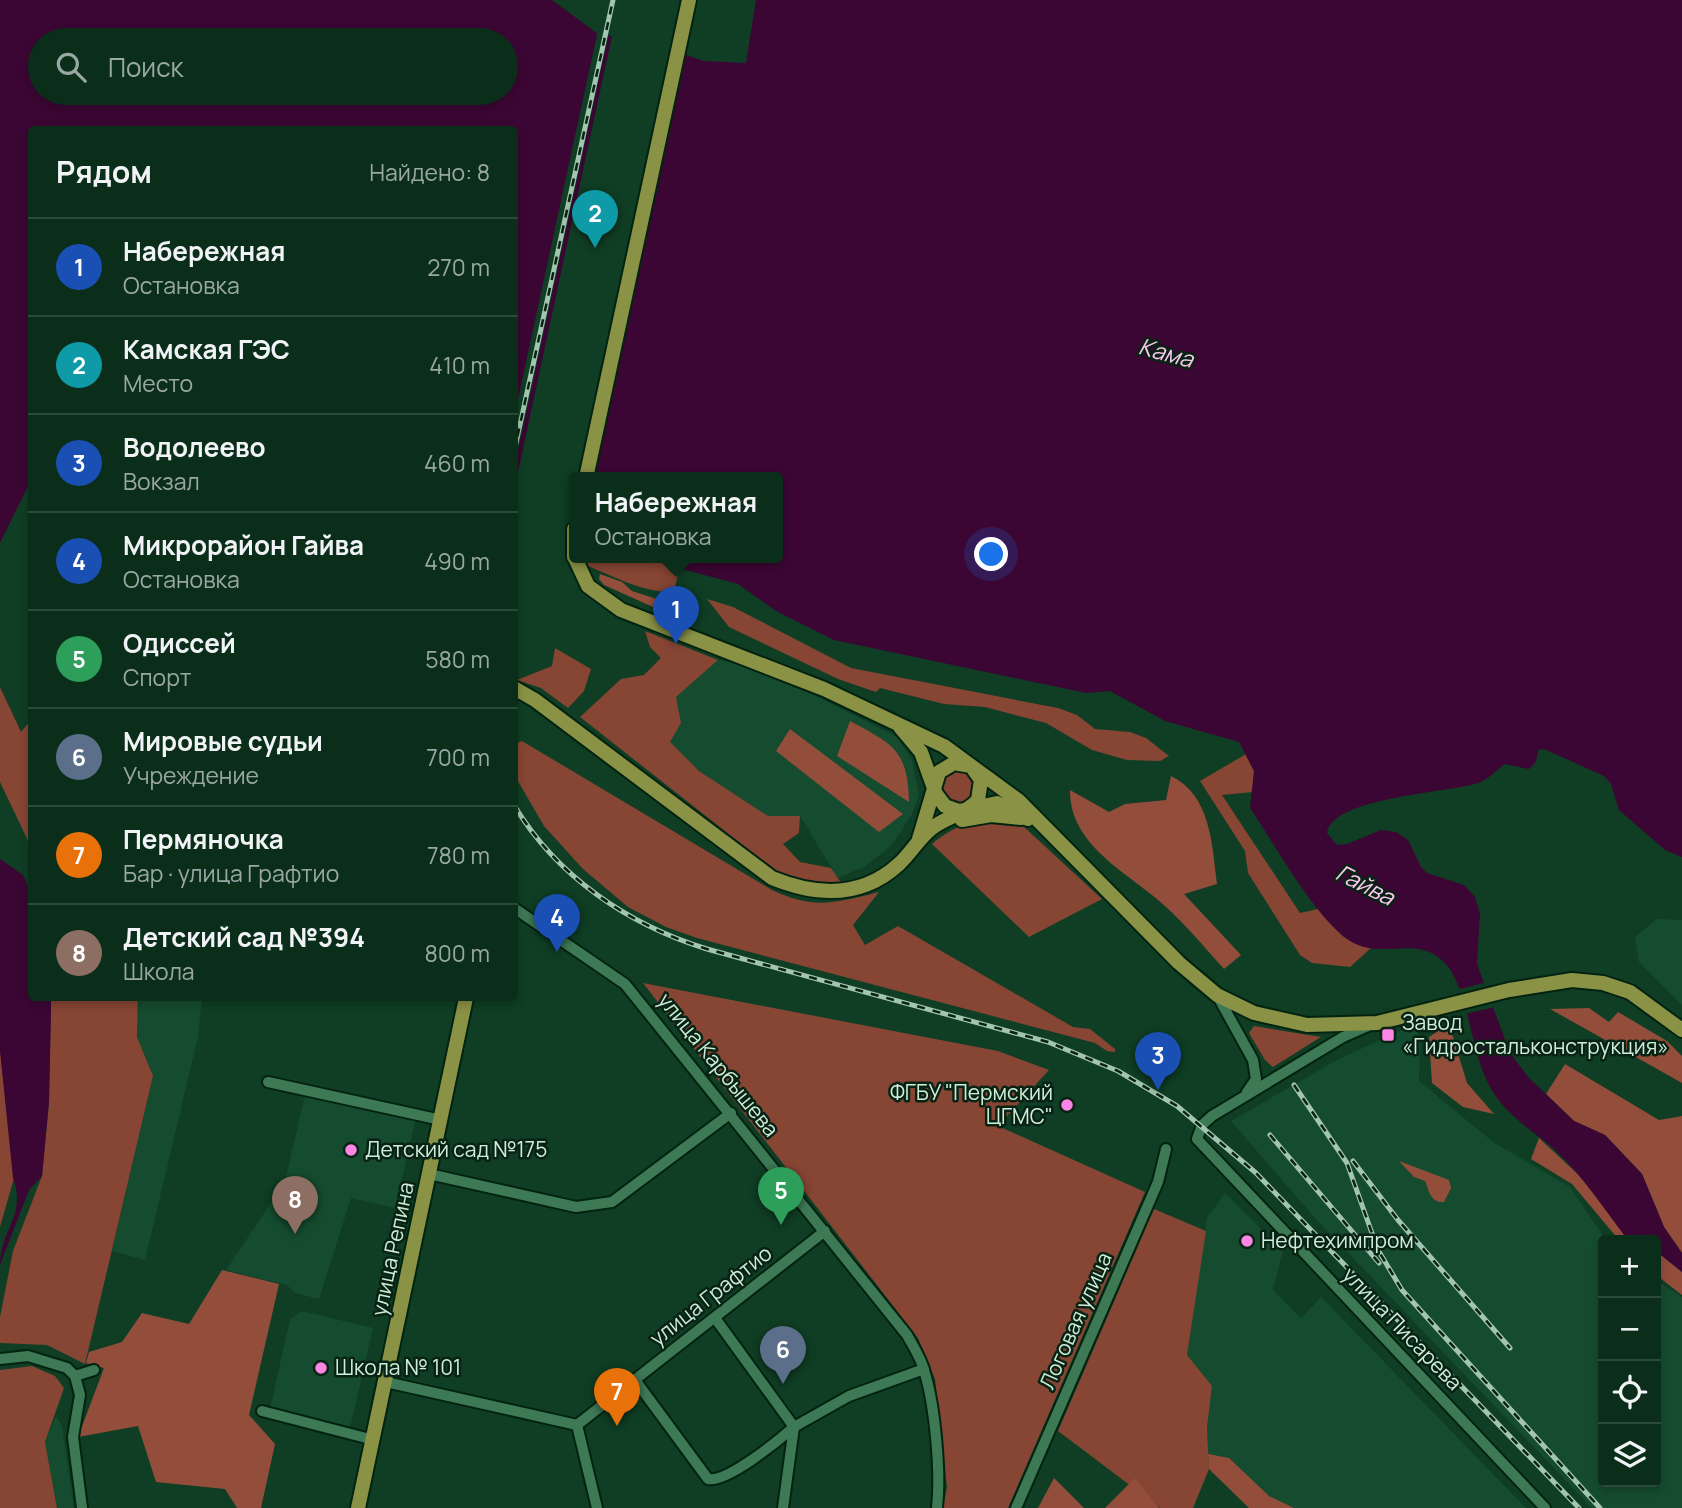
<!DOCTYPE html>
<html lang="ru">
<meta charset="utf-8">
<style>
:root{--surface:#0b2e1b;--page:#193a28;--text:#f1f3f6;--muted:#9aa8a3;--line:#2b4a3a;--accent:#fc86e4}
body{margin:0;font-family:Manrope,sans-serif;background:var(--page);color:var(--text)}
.controls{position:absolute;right:21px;bottom:21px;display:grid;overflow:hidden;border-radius:7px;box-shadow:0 4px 10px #0003}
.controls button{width:63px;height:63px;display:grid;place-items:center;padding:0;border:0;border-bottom:2px solid var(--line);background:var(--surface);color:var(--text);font:35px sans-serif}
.you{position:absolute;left:992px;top:555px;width:24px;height:24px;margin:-18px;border:5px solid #fff;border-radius:50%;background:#1a73e8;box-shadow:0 0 0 10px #1a73e833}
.badge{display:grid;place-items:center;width:46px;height:46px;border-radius:50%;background:var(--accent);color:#fff;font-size:23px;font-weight:700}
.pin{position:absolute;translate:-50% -58px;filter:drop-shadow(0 2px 4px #0008)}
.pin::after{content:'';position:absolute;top:37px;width:24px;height:21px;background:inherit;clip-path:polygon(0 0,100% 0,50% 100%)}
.popup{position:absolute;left:569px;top:472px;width:214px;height:91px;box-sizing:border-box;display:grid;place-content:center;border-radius:7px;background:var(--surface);filter:drop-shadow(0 2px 5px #0005);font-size:23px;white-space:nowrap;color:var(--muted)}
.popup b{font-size:26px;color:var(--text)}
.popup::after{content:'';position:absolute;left:50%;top:100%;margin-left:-14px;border:14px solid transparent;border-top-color:var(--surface)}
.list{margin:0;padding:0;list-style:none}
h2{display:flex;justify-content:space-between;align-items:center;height:91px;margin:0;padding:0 28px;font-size:30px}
h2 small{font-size:23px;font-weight:400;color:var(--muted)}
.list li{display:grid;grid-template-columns:46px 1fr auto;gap:21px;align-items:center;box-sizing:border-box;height:98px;padding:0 28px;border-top:2px solid var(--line)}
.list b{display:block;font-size:26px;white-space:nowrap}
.list p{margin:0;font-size:23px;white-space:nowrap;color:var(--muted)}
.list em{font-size:23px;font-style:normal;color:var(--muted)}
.icon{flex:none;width:38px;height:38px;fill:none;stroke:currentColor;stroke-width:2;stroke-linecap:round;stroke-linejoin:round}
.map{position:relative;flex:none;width:1682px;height:1508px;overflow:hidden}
.search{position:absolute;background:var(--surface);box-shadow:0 4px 10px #0003;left:28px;top:28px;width:490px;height:77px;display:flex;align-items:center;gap:18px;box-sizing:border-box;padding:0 24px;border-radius:38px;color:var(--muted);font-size:26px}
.panel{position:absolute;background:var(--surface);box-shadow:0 4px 10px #0003;left:28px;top:126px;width:490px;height:875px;border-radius:7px}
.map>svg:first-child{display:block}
.built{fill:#154c2f}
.green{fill:#874534}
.forest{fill:#934d3b}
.water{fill:#3b0633;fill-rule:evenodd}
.pier{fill:#0f3e24}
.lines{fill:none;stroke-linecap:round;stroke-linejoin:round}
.minor-casing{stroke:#032311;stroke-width:14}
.major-casing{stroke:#032311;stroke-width:18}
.minor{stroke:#3e7955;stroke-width:10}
.major{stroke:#8a9245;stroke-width:14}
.rail-casing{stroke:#a2c5af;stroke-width:5}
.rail{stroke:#082213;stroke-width:2.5;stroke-dasharray:8;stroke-linecap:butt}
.poi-dot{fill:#fc86e4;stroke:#082213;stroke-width:2.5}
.labels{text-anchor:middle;stroke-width:5;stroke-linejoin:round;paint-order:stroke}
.poi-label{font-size:21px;fill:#ceedd8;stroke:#082213;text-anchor:start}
.street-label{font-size:21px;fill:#ceedd8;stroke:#082213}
.water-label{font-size:23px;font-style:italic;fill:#fbc7ee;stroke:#082213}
</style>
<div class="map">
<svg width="1682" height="1508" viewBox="0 0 1682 1508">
<rect width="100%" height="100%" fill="#0f3e24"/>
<!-- built -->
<path class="built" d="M 718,660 L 733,663 L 808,692 L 897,737 L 912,760 L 919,795 L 912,814 L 892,845 L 864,867 L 838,878 L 800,816 L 768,816 L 699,771 L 669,742 L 681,723 L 676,697 Z
M 1657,919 L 1682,920 L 1682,1005 L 1639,962 L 1635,937 Z
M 139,998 L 202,998 L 198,1037 L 145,1260 L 112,1251 L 153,1076 L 137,1037 Z
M 1413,1025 L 1420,1037 L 1419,1081 L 1493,1142 L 1570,1187 L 1606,1240 L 1603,1240 L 1603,1482 L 1656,1482 L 1656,1280 L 1682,1297 L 1682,1508 L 1592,1508 L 1315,1218 L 1231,1121 L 1337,1060 Z
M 305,1095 L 416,1117 L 395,1208 L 351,1198 L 319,1299 L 295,1293 L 287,1285 L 226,1270 L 285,1182 Z
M 1225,1193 L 1283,1250 L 1273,1290 L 1301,1318 L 1321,1297 L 1526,1508 L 1249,1508 L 1209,1469 L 1207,1428 L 1212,1386 L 1187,1356 L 1207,1218 Z
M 302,1311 L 373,1328 L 350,1428 L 270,1409 L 290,1319 Z
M 56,1416 L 62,1426 L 74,1508 L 57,1508 L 45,1442 Z"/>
<!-- green -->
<path class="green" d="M 579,558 L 682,558 L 675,587 L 671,592 C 640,592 609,574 581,563 Z
M 707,599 L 733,607 L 851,668 L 1058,708 L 1077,715 L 1095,729 L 1130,732 L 1146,738 L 1169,756 L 1160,761 L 1127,760 L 1092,750 L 1046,723 L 985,707 L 944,704 L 880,688 L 876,692 L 838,679 L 729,627 Z
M 645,631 L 718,660 L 676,697 L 681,723 L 670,742 L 699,771 L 768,816 L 800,816 L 799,833 L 783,844 L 800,862 L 831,868 L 842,884 L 808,884 L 782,876 L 580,717 L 621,679 L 644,675 L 661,658 L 650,647 Z
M 555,648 L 591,669 L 584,691 L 568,708 L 541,688 L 517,680 L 552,666 Z
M 0,687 L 21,732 L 31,720 L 31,847 L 0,782 Z
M 522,741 L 772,890 C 814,910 835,903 879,892 L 853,925 L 865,945 L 898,926 L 1073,1027 L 1090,1029 L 1115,1049 L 1115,1052 L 1107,1051 L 1095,1043 L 697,938 L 666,927 L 628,907 L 583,869 L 544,826 L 515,776 L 515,744 Z
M 1246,754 L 1254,771 L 1253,792 L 1222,795 L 1300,913 L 1318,909 L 1344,937 L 1371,948 L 1350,967 L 1312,963 L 1300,955 L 1248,873 L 1245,851 L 1200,781 Z
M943 786a16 16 0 1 1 32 0a16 16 0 1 1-32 0Z
M 998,819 L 1022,825 L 1102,899 L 1029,937 L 932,844 C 954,826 970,820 998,819 Z
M 643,983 L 998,1051 L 1049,1070 L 998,1126 L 1145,1192 L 1008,1508 L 943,1508 L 947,1487 L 935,1379 L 918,1338 Z
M 51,998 L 138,998 L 137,1037 L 153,1076 L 85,1364 L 47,1345 L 0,1343 L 0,1317 L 13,1251 L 42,1176 L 49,1102 Z
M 1254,1026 L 1321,1037 L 1273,1067 L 1265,1060 L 1249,1033 Z
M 0,1050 L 14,1178 L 0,1227 Z
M 1154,1209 L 1206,1231 L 1187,1355 L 1212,1386 L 1207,1428 L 1209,1469 L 1193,1508 L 1160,1508 L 1058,1431 Z
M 32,1366 L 55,1376 L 64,1388 L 45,1442 L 57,1508 L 0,1508 L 0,1370 Z"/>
<!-- forest -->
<path class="forest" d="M 600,574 L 622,582 L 632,591 L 663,601 L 662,611 L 604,585 L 599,579 Z
M 850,721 C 892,744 908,749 909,802 L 837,756 Z
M 790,729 L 903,814 L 879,832 L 776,751 Z
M 1171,776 C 1211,795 1212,845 1217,884 L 1184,894 L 1241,955 L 1224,969 C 1205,948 1186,925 1165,906 C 1130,874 1069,846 1070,790 L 1109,812 L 1125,804 L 1166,800 Z
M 1589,1008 L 1609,1022 L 1618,1012 L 1667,1041 L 1682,1056 L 1682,1083 L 1550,1009 Z
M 1449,1024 L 1467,1083 L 1494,1114 L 1463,1107 L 1432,1083 L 1429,1037 Z
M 1565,1064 L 1659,1120 L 1682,1116 L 1682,1253 L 1664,1227 L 1642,1174 L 1605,1135 L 1574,1121 L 1546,1094 Z
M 1539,1138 L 1583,1179 L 1628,1240 L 1619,1240 L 1572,1184 L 1531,1159 Z
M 1399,1161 L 1449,1180 L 1451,1188 L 1444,1202 C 1430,1203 1429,1190 1425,1181 L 1414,1177 Z
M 1656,1251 L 1682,1272 L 1682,1295 L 1656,1275 Z
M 222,1270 L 279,1284 L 249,1415 L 275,1444 L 261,1508 L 237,1508 L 225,1489 L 156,1482 L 138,1426 L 78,1437 L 104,1368 L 86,1363 L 89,1352 L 122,1342 L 142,1313 L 189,1324 Z
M 1208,1454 L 1229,1458 L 1269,1496 L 1294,1508 L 1249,1508 L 1209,1469 Z
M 1054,1478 L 1084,1508 L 1038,1508 Z
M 1135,1478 L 1159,1508 L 1105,1508 Z"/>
<!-- water -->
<path class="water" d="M 0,0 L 552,0 L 598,34 L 612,36 L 515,486 L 514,130 L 32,130 L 31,480 L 0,543 ZM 40,40 L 506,40 L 506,93 L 40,93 Z
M 756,0 L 1682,0 L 1682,857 L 1665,850 L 1619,810 L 1611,784 L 1604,776 L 1544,749 L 1538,750 L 1536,762 L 1529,769 L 1505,764 C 1496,770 1488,780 1478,783 C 1448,793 1332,797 1327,833 L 1337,845 L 1347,844 L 1381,830 L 1396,832 L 1408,840 L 1421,867 L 1427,873 L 1464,885 L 1475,897 L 1480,914 L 1477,964 L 1510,1053 L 1528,1077 L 1574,1121 L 1605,1135 L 1642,1174 L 1664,1227 L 1682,1253 L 1682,1272 L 1656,1251 L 1656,1240 L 1628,1240 C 1604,1209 1583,1176 1554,1149 C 1533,1131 1511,1118 1495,1095 C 1469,1058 1471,990 1444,962 C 1418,936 1387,957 1358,945 C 1322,932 1273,841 1250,808 L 1254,771 L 1239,742 L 1165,721 L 1110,691 L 1086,693 L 834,640 L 776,611 L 738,584 L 682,569 L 685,558 L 778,558 L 778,478 L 591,478 L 683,54 L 704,61 L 746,63 Z
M 0,859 L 23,875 L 31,893 L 32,998 L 51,998 L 51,1009 L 49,1102 L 42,1176 L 29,1190 L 0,1265 C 0,1230 27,1215 13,1178 L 0,1050 Z"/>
<!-- pier -->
<path class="pier" d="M 598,30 L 609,32 L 515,464 L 515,413 Z
M 1488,982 L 1495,1007 L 1461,1015 L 1456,990 Z"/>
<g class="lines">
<!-- minor casing -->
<g class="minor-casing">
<path id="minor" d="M 514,908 L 625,984 L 907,1335 C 913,1346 921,1358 924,1370 C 935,1405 941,1472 937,1508
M 1217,995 L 1253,1060 L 1256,1079 L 1247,1092
M 1368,1026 L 1343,1037 L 1212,1116 L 1202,1125 L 1197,1139 L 1545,1508
M 268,1082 L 441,1120
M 429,1174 L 576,1207 L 612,1202 L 731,1113
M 0,1359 L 28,1356 L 67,1368 L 75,1376 L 80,1395 L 73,1437 L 82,1508
M 75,1376 L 94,1370
M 635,1380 L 708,1479 C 727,1483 779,1440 794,1427 L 715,1318
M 386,1382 L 577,1425 L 825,1231
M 262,1411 L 374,1440
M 577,1425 L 597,1508
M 783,1508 L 794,1427 L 849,1396 L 924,1369
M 1016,1508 L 1158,1182 L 1166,1149"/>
</g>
<!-- major casing -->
<g class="major-casing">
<path id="major" d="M 586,478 L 689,0
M 574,529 L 574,557
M 575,558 L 588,586 L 621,610 L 824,689 L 944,746 L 1019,801 L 1179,963 L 1217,995 L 1254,1013 L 1307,1025 L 1377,1023 L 1509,990 L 1572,980 L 1603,983 L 1630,992 L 1682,1030
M 514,688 L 535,700 L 772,878 C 816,896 861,899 899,864 C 911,853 918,839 932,828 C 946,817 966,814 978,800 L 981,780 L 971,766 L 954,763 L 939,772 L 919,839
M 900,727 L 921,752 L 936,794 L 945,806 L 959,811 L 997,803 L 1028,819
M 962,820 L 991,815 L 1021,818
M 358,1508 L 466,998"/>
</g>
<!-- minor -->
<use href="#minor" class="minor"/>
<!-- major -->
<use href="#major" class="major"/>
<!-- rail casing -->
<g class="rail-casing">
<path id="rail" d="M 514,452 L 613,0
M 514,805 C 557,877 629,925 707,949 L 1048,1042 L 1118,1071 L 1177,1106 L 1256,1173 L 1579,1508
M 1294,1085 L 1347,1163 L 1378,1250 L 1402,1290 L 1600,1508
M 1270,1135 L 1379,1263
M 1353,1161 L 1398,1220 L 1510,1348"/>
</g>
<!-- rail -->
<use href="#rail" class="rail"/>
</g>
<!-- markers -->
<g class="poi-dot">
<rect x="1381" y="1028" width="14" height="14" rx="3.5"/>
<circle cx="1067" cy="1105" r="7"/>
<circle cx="351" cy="1150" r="7"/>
<circle cx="1247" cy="1241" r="7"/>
<circle cx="321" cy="1368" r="7"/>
</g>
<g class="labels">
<!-- poi labels -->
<g class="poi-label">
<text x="1402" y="1030">Завод<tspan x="1402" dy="24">«Гидростальконструкция»</tspan></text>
<text x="1053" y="1100" text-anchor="end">ФГБУ "Пермский<tspan x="1053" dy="24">ЦГМС"</tspan></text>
<text x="365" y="1157">Детский сад №175</text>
<text x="1261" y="1248">Нефтехимпром</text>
<text x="335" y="1375">Школа № 101</text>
</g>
<!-- street labels -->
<g class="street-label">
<text transform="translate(718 1065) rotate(51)" y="7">улица Карбышева</text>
<text transform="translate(393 1249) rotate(-78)" y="7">улица Репина</text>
<text transform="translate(711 1296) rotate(-38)" y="7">улица Графтио</text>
<text transform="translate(1076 1321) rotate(-66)" y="7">Логовая улица</text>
<text transform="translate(1402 1329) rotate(46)" y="7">улица Писарева</text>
</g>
<!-- water labels -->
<g class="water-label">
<text transform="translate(1166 353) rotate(15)" y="8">Кама</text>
<text transform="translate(1365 885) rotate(27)" y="8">Гайва</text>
</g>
</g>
</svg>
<div class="controls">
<button>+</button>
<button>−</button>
<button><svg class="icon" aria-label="locate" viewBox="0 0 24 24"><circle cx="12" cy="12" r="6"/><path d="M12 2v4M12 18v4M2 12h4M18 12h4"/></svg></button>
<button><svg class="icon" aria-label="layers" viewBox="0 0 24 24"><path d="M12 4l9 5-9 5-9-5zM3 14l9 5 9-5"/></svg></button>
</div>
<div class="you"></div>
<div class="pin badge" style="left:676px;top:644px;background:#1a4fb4">1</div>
<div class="popup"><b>Набережная</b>Остановка</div>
<div class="pin badge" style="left:595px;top:248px;background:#0f9aa8">2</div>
<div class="pin badge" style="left:1158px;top:1090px;background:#1a4fb4">3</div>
<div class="pin badge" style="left:557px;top:952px;background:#1a4fb4">4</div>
<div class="pin badge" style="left:781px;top:1225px;background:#2e9e5b">5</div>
<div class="pin badge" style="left:783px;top:1384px;background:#5c6f8a">6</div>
<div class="pin badge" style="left:617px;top:1426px;background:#e8710a">7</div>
<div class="pin badge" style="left:295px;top:1234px;background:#8d6e63">8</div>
<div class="search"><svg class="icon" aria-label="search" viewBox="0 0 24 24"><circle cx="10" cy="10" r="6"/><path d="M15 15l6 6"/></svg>Поиск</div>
<section class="panel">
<h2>Рядом<small>Найдено: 8</small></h2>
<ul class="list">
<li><span class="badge" style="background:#1a4fb4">1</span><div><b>Набережная</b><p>Остановка</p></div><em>270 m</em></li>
<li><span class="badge" style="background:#0f9aa8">2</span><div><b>Камская ГЭС</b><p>Место</p></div><em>410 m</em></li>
<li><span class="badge" style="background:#1a4fb4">3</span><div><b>Водолеево</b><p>Вокзал</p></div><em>460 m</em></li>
<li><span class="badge" style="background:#1a4fb4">4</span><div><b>Микрорайон Гайва</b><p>Остановка</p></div><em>490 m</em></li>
<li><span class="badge" style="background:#2e9e5b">5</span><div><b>Одиссей</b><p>Спорт</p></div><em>580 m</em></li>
<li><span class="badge" style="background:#5c6f8a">6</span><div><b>Мировые судьи</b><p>Учреждение</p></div><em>700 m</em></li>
<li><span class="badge" style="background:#e8710a">7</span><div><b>Пермяночка</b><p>Бар · улица Графтио</p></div><em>780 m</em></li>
<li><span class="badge" style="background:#8d6e63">8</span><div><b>Детский сад №394</b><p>Школа</p></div><em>800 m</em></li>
</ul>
</section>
</div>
